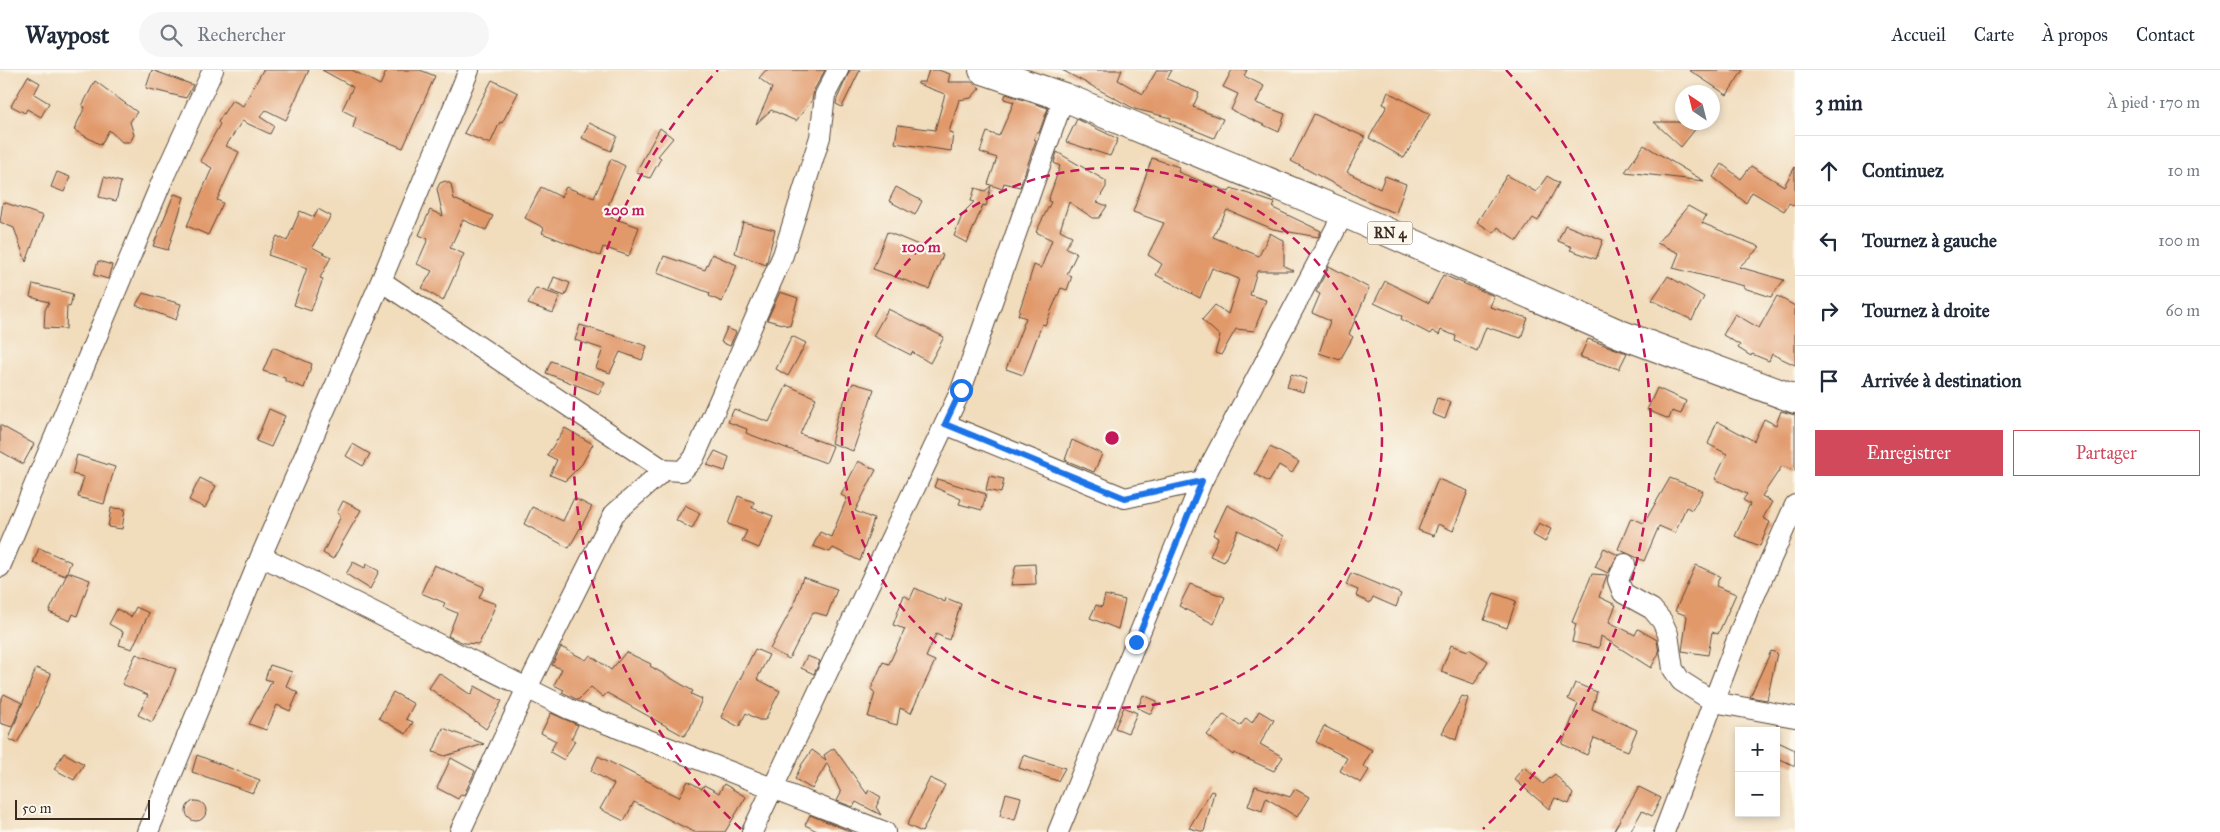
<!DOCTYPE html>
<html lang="fr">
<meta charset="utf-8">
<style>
:root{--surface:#fff;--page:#f6f6f7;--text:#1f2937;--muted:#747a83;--line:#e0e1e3;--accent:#d1495b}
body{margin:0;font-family:"IM FELL Great Primer",serif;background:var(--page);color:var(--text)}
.controls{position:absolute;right:15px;bottom:15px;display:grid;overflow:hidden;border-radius:0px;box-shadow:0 2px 8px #0003}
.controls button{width:45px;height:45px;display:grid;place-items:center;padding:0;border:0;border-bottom:1px solid var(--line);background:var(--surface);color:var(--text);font:25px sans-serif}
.compass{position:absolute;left:1675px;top:15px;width:45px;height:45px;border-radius:50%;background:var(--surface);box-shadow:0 2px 8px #0003;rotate:325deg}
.scale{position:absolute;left:15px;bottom:12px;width:135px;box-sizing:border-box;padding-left:5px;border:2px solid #3b2a1e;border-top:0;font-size:14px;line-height:18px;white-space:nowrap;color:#3b2a1e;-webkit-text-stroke:4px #fbf7ec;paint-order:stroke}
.stop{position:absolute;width:15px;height:15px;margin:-11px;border:4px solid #1a73e8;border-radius:50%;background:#fff}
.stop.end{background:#1a73e8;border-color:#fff;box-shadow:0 1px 5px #0008}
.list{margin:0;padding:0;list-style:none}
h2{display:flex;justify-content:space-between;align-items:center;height:65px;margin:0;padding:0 20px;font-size:21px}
h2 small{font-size:16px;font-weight:400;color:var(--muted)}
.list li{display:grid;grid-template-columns:32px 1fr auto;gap:15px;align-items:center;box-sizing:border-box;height:70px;padding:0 20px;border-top:1px solid var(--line)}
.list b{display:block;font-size:19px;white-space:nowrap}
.list em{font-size:16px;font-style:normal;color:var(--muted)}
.actions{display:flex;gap:10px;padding:15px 20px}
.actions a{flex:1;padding:11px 0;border:1px solid var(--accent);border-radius:0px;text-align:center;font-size:18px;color:var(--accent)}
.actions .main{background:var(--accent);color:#fff}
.icon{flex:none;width:28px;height:28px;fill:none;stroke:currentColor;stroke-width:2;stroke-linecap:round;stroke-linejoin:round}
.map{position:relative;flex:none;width:1795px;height:762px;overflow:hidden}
header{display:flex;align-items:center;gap:30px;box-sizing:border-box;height:70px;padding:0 25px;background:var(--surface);border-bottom:1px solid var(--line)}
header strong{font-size:24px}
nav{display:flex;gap:28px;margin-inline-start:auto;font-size:18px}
.search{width:350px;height:45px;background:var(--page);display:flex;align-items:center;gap:12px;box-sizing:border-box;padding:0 18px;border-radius:28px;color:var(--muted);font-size:19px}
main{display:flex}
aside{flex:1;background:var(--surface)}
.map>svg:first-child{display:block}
.building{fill:#e1996b}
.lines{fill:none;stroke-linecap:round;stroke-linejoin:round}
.minor-casing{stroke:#564536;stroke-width:22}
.highway-casing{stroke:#564536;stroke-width:30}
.minor{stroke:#fff;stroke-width:20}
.highway{stroke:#fff;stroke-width:28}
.route{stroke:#1a73e8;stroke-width:6}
.ring{fill:none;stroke:#c2185b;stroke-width:2.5;stroke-dasharray:9 6}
.labels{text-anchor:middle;stroke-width:4.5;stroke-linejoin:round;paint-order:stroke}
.shield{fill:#fbf7ec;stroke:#75685c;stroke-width:1}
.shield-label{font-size:14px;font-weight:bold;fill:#3b2a1e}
.centre{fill:#c2185b;stroke:#fbf7ec;stroke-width:2.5}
.ring-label{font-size:15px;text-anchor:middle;font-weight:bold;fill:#c2185b;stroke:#fbf7ec;stroke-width:4.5;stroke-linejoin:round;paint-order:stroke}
</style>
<header>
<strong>Waypost</strong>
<div class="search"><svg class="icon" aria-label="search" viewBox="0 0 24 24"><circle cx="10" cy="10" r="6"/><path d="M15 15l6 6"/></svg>Rechercher</div>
<nav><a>Accueil</a><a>Carte</a><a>À propos</a><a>Contact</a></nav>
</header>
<main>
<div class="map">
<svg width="1795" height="762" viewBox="0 0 1795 762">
<rect width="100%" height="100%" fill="#fbf7ec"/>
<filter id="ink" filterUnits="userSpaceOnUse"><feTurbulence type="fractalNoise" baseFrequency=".02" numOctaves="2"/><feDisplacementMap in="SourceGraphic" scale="10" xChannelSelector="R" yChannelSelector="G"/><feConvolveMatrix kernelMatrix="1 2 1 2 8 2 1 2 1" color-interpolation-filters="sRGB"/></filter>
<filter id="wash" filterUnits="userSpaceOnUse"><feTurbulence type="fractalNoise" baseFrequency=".0096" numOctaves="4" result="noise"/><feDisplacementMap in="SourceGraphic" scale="20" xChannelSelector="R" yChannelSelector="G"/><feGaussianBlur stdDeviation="1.12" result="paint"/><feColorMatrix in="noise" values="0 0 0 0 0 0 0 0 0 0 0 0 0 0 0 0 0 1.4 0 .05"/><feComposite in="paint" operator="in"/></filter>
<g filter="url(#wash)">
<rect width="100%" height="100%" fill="#f1dcbc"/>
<g id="blocks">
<!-- building -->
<path class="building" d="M 152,0 L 193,15 L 186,28 L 146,18 Z
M 263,0 L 309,0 L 286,50 L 266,40 L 260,47 L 274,56 L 270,64 L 242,51 L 226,76 L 239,82 L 217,130 L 223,133 L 208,165 L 187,156 L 212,98 L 200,91 L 220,54 L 218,52 L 232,30 L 243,36 Z
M 322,0 L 352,0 L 380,15 L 387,0 L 420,0 L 435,6 L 403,78 L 353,58 L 356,47 L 342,40 L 353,17 Z
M 766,0 L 825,0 L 814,20 L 812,30 L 796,51 L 771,40 L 756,54 L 772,18 L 759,8 Z
M 850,0 L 860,0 L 842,37 L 836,34 L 837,29 Z
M 929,0 L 938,0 L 950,4 L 948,12 L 972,12 L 980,18 L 971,28 L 959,30 L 949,62 L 953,63 L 951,81 L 895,73 L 898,55 L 935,60 L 945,24 L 918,14 L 918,12 L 925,12 Z
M 1062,0 L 1122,0 L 1118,10 L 1143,24 L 1157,0 L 1172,0 L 1167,9 L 1199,23 L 1193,37 L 1223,49 L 1214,68 L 1170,50 L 1171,48 L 1135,39 Z
M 1232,0 L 1247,0 L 1244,6 L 1264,16 L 1256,33 L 1285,44 L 1279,62 L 1231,40 L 1238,24 L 1223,17 Z
M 1689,0 L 1743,0 L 1727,25 Z
M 28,6 L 40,13 L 34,24 L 49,33 L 41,47 L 27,39 L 25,43 L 11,36 Z
M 492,10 L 518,23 L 502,53 L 500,52 L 490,74 L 464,63 Z
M 95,11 L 137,42 L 130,52 L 134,65 L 130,72 L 122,72 L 109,60 L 101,75 L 74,60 L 85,37 L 82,36 Z
M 1388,22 L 1430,44 L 1404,88 L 1369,68 L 1387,36 L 1383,34 Z
M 1006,24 L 1048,38 L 1039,63 L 1037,62 L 1034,69 L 1036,70 L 1020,117 L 1004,113 L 1002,119 L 988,114 L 997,88 L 980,82 L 987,62 L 999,66 L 1014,32 L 1004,29 Z
M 1314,44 L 1365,67 L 1347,102 L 1380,119 L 1385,106 L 1406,114 L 1396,143 L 1372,134 L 1291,91 Z
M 1077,49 L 1118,69 L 1110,86 L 1066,72 Z
M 1654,52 L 1701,52 L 1681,77 Z
M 589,53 L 617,66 L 611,81 L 582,68 Z
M 660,58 L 673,68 L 658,86 L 661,88 L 650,108 L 643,106 L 636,102 Z
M 1644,75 L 1704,111 L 1625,102 Z
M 1057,82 L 1106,111 L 1106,117 L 1097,132 L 1107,136 L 1099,148 L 1093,148 L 1069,132 L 1060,160 L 1072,166 L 1066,178 L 1077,183 L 1067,204 L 1072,206 L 1067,220 L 1061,218 L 1045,255 L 1042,254 L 1023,305 L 1006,299 L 1026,248 L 1018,245 L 1034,195 L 1041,198 L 1052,170 L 1036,162 L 1051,132 L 1048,131 L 1060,96 L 1054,93 Z
M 1152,88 L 1179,97 L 1178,102 L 1229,122 L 1231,118 L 1275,133 L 1273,138 L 1321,161 L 1318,167 L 1273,159 L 1227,140 L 1213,167 L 1259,186 L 1270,163 L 1284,171 L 1284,196 L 1294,201 L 1257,201 L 1250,225 L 1266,230 L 1254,261 L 1236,259 L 1221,285 L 1215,283 L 1220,266 L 1202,250 L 1215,235 L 1228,244 L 1239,209 L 1212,198 L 1200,228 L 1156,205 L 1162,194 L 1148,185 L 1164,153 L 1133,142 Z
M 611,89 L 625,96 L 604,145 L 639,157 L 629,186 L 603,177 L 600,186 L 542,163 L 544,158 L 525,148 L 541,117 L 561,127 L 566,117 L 594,128 Z
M 1722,94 L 1741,109 L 1751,96 L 1784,116 L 1795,97 L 1795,136 L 1789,133 L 1784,141 L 1752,122 L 1746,133 L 1713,107 Z
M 57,102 L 70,107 L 64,122 L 51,117 Z
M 1507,105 L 1536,122 L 1547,106 L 1559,113 L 1538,151 L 1533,148 L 1517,171 L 1498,157 L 1494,163 L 1477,152 Z
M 104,107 L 121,112 L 116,131 L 99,127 Z
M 445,111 L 451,114 L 454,129 L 493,146 L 486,160 L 463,150 L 450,178 L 464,184 L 443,231 L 422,218 L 432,201 L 417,194 L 428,169 L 419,165 L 430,140 L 443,146 L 437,119 L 440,113 Z
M 991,116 L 986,136 L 983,135 L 967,173 L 954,166 L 963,143 L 974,132 L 971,131 L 975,118 L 985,121 Z
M 896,117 L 922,131 L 915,145 L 889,131 Z
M 174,124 L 184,127 L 168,180 L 153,176 Z
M 3,132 L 43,146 L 26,192 L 14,158 L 0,152 Z
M 1688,136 L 1706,146 L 1702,153 L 1760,177 L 1739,197 L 1784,210 L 1771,227 L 1744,218 L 1744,216 L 1673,198 L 1679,183 L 1657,173 Z
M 318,139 L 331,146 L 312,177 L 331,187 L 320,208 L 323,209 L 311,241 L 294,235 L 307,198 L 268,185 L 277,166 L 287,171 L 300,141 L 314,147 Z
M 743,152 L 775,160 L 766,195 L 735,183 Z
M 1565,155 L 1603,170 L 1596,189 L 1570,180 L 1572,177 L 1558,171 Z
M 887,162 L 943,185 L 929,219 L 873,199 Z
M 712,184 L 737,195 L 722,232 L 709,226 L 710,223 L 657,203 L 664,186 L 705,200 Z
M 98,191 L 112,195 L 108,209 L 94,205 Z
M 1329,196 L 1369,218 L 1349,264 L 1353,267 L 1340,290 L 1319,283 L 1330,251 L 1312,243 L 1320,224 L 1316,222 Z
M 1443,205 L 1494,226 L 1490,237 L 1528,248 L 1521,268 L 1486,257 L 1477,281 L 1455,271 L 1456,266 L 1441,260 L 1439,265 L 1432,261 L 1430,264 L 1401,249 L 1402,246 L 1374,233 L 1385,211 L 1429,233 Z
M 1668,206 L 1704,227 L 1692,250 L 1652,230 Z
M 554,207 L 570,213 L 565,226 L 549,220 Z
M 33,214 L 73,224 L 70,237 L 67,236 L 66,259 L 44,258 L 45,240 L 49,232 L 30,227 Z
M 536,218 L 560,226 L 553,243 L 528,234 Z
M 780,222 L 798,228 L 790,256 L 767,250 Z
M 143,223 L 181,234 L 176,250 L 136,235 Z
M 1777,226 L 1795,236 L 1795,295 L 1772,284 L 1769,291 L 1752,284 L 1751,286 L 1738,278 L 1740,275 L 1723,265 L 1735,244 L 1759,258 Z
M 888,239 L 944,267 L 930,293 L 912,282 L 911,285 L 873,266 Z
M 580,255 L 647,276 L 642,290 L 620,282 L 610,303 L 596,298 L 603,279 L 575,270 Z
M 727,258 L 736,262 L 730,276 L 721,272 Z
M 792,266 L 806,273 L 788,306 L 776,299 Z
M 1588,269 L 1627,283 L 1619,299 L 1580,287 Z
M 273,277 L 312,294 L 304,318 L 285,311 L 285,308 L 263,301 Z
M 551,291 L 605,312 L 599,324 L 546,303 Z
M 1291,304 L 1307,309 L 1303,322 L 1287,317 Z
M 853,313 L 874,319 L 853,381 L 831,373 L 838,344 Z
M 787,315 L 816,328 L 800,364 L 833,376 L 826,393 L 746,363 L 747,359 L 728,352 L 734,339 L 769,352 Z
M 1657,318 L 1686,331 L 1681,344 L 1672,341 L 1669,349 L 1647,340 Z
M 1437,328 L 1451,332 L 1445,349 L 1432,344 Z
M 269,339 L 285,346 L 271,377 L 256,371 Z
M 1781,341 L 1795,345 L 1795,401 L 1782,396 L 1762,426 L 1772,432 L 1763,448 L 1770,452 L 1760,476 L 1735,466 L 1750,434 L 1743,430 L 1747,424 L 1715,409 L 1727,384 L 1708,374 L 1717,351 L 1754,371 L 1764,349 L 1776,355 Z
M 0,355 L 34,374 L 23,394 L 0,381 Z
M 565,358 L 593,374 L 582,394 L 565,411 L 550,405 L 557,390 L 547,385 Z
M 1072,370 L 1102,384 L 1094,402 L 1065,390 Z
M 353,374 L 370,384 L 363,396 L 346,386 Z
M 1270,377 L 1299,392 L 1292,403 L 1279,395 L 1269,412 L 1255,404 Z
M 715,381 L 729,387 L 725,401 L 707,395 Z
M 77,385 L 115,397 L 104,434 L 78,427 L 84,407 L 72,404 Z
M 858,391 L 876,400 L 855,441 L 874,449 L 860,491 L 833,478 L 830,482 L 813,476 L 820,462 L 831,467 L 847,428 L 841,425 Z
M 989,406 L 1004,409 L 1001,423 L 986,420 Z
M 200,408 L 216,416 L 205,438 L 189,430 Z
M 1670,408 L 1703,421 L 1692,440 L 1686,437 L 1675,463 L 1659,456 L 1644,491 L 1618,479 L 1631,448 L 1644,453 Z
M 937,409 L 986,424 L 982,440 L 959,434 L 961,429 L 934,417 Z
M 1438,409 L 1468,421 L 1453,461 L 1438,454 L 1434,466 L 1418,460 Z
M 738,426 L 754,432 L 752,438 L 773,446 L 759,478 L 742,471 L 747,461 L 728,454 Z
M 574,428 L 592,437 L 569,478 L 524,454 L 532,437 L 563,451 Z
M 343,431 L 361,440 L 333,489 L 323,483 L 341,446 L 337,443 Z
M 685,435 L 700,443 L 692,459 L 676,450 Z
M 1227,435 L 1284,466 L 1278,480 L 1238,460 L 1224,492 L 1210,486 L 1218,468 L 1213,465 Z
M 111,438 L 125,439 L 122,459 L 108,457 Z
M 1539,453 L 1551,459 L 1545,472 L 1533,465 Z
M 39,478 L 71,492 L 65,506 L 33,493 Z
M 1604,478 L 1618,485 L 1608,503 L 1595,497 Z
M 353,492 L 365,498 L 366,494 L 379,501 L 370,519 L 346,504 Z
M 1035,494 L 1036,514 L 1011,515 L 1016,495 Z
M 434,495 L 484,517 L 479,528 L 496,534 L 479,574 L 464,573 L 448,566 L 457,543 L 443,537 L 445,533 L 421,523 Z
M 1696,495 L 1720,506 L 1716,516 L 1736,524 L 1718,564 L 1712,562 L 1708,585 L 1682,581 L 1687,546 L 1675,541 Z
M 68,502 L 90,510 L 77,546 L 73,544 L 70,551 L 49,542 Z
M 1351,503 L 1401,524 L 1396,537 L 1373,527 L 1370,533 L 1356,526 L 1358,520 L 1346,515 Z
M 1592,504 L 1607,505 L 1599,527 L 1616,535 L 1609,552 L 1635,565 L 1638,559 L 1657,570 L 1659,583 L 1651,598 L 1601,566 L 1599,578 L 1572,572 L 1576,554 L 1572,552 Z
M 803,507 L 837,519 L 827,546 L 813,542 L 789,589 L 770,579 L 793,536 Z
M 1190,514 L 1225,527 L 1214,554 L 1179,536 Z
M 915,518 L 945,532 L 946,528 L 961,534 L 949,570 L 936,564 L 926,587 L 935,591 L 911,643 L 900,638 L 897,655 L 868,647 L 875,623 L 871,619 L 883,592 L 889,594 L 905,559 L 893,555 L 904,525 L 910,529 Z
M 1494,523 L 1516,531 L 1507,558 L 1484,550 Z
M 1105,525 L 1125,530 L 1118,559 L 1090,548 L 1096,535 L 1102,537 Z
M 136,537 L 149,543 L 132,579 L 119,575 L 123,562 L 109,554 L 117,539 L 131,547 Z
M 1451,575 L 1468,581 L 1469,579 L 1488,591 L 1474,614 L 1441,602 Z
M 561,577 L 586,590 L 590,585 L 611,600 L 626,582 L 651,594 L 650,596 L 693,621 L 691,624 L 702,629 L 690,658 L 684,666 L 607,623 L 603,627 L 591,617 L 578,630 L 562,622 L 564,620 L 554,615 L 562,599 L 552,595 Z
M 755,579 L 769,585 L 757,609 L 780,621 L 765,650 L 759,650 L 746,643 L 739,657 L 721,647 Z
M 1771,581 L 1777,583 L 1767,630 L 1750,627 Z
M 136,584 L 176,599 L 170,615 L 171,615 L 152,652 L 138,645 L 148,625 L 122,614 Z
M 807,586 L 820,591 L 814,604 L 801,598 Z
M 270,595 L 292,602 L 286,616 L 298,623 L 290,641 L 277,635 L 266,660 L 249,654 L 272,611 L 265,609 Z
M 36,598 L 51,604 L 38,635 L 17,673 L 9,669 Z
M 439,603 L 471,625 L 475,616 L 502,631 L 486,659 L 429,618 Z
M 1575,613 L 1597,622 L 1592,639 L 1637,660 L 1628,681 L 1594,668 L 1587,685 L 1562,674 L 1578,634 L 1568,629 Z
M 393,622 L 414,634 L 406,649 L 413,652 L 406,664 L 379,648 Z
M 4,624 L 22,633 L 12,657 L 0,653 L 0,632 Z
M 1143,625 L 1157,631 L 1151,644 L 1138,638 Z
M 1462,626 L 1468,628 L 1456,670 L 1442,663 Z
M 1124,637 L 1137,643 L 1128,663 L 1115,658 Z
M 1259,641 L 1274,650 L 1260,674 L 1283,687 L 1274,701 L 1234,683 L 1233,685 L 1207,665 L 1224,644 L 1240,656 L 1246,648 L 1252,653 Z
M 551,643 L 578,655 L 571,669 L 575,671 L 564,690 L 550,682 L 556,671 L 541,663 Z
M 1324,656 L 1372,680 L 1363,696 L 1369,700 L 1361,713 L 1340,701 L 1347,688 L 1316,672 Z
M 443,658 L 484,674 L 445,686 L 433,682 Z
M 1776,671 L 1795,680 L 1795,696 L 1776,687 Z
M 834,678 L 867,724 L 869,720 L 881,727 L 876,737 L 881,745 L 856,732 L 853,737 L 837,731 L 841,723 L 827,693 L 812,719 L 795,709 L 802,694 L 812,680 L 826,690 L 824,685 Z
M 64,683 L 84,694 L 74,710 L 54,699 Z
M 197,685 L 260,710 L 253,723 L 192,702 Z
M 1023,685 L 1065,698 L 1058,711 L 1019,698 Z
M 598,686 L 679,727 L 688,711 L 702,719 L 704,715 L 719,723 L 724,714 L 746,727 L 725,762 L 694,762 L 634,732 L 624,751 L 600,739 L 614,714 L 591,701 Z
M 451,688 L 475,701 L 464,725 L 461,724 L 458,729 L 437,718 Z
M 1524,697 L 1543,714 L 1555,704 L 1573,724 L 1569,734 L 1555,728 L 1549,739 L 1514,709 Z
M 930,708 L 945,715 L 922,762 L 907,755 Z
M 1255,716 L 1290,727 L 1295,719 L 1309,727 L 1297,747 L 1266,728 L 1262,741 L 1248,736 Z
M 1639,717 L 1661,728 L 1652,746 L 1642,741 L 1630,762 L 1613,762 Z
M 1211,721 L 1214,722 L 1204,762 L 1189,758 Z
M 1006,723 L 1021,727 L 1015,750 L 1000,746 Z
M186 741a10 10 0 1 1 20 0a10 10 0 1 1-20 0Z
M 810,745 L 852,762 L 819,762 L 805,755 Z"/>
</g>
</g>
<g filter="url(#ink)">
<use href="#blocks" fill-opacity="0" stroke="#564536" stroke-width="1"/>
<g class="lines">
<!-- minor casing -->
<g class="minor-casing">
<path id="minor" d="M 381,211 L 664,400
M 945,354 L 1125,428 L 1202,411
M 261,486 L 569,639 L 885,762
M 1625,494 L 1618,510 L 1623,523 L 1652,539 L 1662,551 L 1668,564 L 1673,599 L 1681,611 L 1714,632 L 1795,647
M 0,497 L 165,104 L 213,0
M 148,762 L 261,486 L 381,211 L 469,0
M 460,762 L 527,618 L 614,444 L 664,400 L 682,401 L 694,388 L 783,185 L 820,67 L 825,25 L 838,0
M 752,762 L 961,320 L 1064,27
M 1058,762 L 1202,411 L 1344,143
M 1664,762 L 1749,538 L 1795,435"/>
</g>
<!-- highway casing -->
<g class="highway-casing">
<path id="highway" d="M 983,0 L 1064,27 L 1344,143 L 1620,264 L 1795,329"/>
</g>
<!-- minor -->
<use href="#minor" class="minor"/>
<!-- highway -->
<use href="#highway" class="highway"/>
</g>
</g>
<g class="lines" filter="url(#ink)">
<!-- route -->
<path class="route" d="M 961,320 L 945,354 L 1125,428 L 1202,411 L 1136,572"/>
</g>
<!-- distance rings -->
<g class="ring">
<circle cx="1112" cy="368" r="270"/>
<path d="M741 759A539 539 0 0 1 718 0M1506 0A539 539 0 0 1 1483 759"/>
</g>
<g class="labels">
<!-- shield labels -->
<rect class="shield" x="1367.5" y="151.5" width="45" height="23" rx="4"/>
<g class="shield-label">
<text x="1390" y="168">RN 4</text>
</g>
</g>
<circle cx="1112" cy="368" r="8" class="centre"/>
<g class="ring-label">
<text x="624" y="145">200 m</text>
<text x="921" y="182">100 m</text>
</g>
</svg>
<div class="controls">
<button>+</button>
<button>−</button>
</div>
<svg class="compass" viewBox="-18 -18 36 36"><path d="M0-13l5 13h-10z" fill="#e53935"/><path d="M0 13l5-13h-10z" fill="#747a83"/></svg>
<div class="scale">50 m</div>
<div class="stop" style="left:961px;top:320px"></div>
<div class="stop end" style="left:1136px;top:572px"></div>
</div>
<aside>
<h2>3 min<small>À pied · 170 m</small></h2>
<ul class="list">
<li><svg class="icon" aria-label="ahead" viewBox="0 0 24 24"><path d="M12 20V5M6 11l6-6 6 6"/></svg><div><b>Continuez</b></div><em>10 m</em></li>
<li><svg class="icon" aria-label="left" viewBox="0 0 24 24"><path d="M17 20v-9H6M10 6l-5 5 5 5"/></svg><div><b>Tournez à gauche</b></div><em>100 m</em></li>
<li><svg class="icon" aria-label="right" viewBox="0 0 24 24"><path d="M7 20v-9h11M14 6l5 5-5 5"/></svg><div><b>Tournez à droite</b></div><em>60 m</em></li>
<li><svg class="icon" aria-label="arrive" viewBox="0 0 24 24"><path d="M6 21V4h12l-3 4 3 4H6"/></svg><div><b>Arrivée à destination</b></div></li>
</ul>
<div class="actions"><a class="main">Enregistrer</a><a>Partager</a></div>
</aside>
</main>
